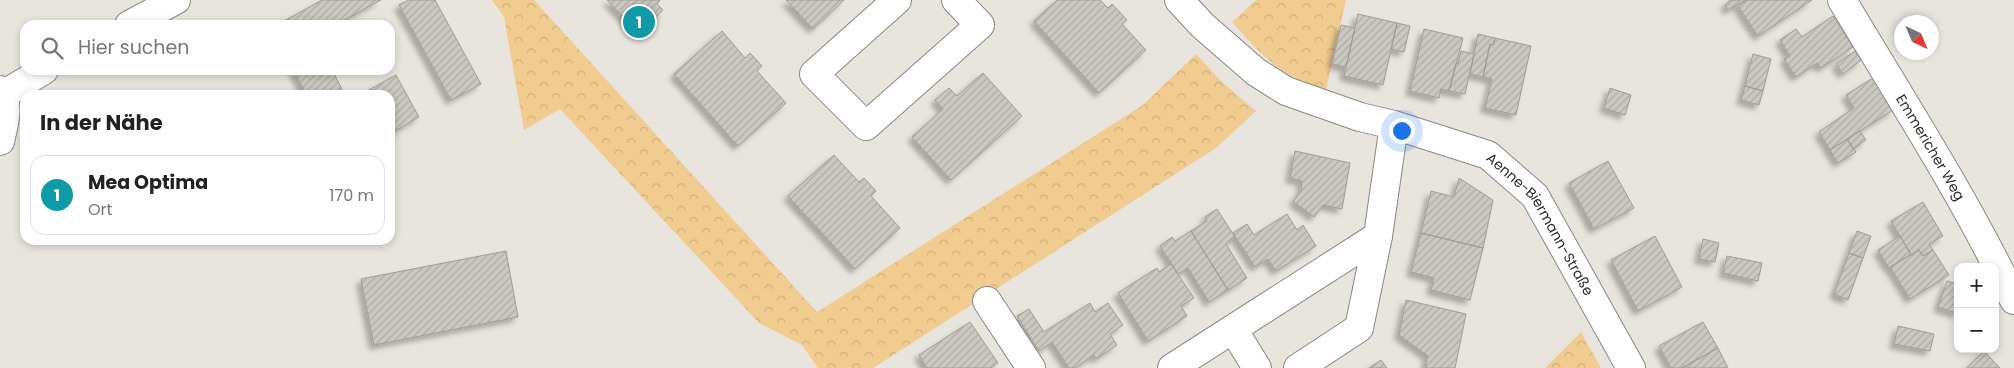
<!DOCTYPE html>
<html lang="de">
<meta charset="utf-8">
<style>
:root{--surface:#fff;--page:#f6f6f6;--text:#222;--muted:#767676;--line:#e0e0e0;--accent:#1a73e8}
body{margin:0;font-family:Poppins,sans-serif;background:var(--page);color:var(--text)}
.controls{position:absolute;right:15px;bottom:15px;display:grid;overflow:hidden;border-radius:10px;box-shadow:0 2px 8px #0003}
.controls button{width:45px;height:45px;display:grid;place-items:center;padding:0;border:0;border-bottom:1px solid var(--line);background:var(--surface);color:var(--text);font:25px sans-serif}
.compass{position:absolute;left:1894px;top:15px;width:45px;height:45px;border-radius:50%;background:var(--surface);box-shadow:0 2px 8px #0003;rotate:136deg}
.you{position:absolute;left:1401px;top:130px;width:18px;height:18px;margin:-12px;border:4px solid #fff;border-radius:50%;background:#1a73e8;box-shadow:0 0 0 8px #1a73e833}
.badge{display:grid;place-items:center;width:32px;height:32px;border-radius:50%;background:var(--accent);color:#fff;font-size:16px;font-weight:700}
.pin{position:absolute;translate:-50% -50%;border:2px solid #fff;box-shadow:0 1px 5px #0006}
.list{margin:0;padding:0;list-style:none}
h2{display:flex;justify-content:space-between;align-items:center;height:65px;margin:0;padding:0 20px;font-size:21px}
h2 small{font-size:16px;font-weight:400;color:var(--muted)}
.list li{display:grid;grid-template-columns:32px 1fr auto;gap:15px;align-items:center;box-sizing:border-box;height:80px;margin:0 10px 10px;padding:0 10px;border:1px solid var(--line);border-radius:15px}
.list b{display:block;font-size:19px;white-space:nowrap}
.list p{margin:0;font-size:16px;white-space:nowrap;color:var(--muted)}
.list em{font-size:16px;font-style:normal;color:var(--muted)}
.icon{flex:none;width:28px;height:28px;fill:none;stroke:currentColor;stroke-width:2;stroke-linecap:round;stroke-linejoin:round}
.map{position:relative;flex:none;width:2014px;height:368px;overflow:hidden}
.search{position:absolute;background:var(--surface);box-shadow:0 2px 8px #0003;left:20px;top:20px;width:375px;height:55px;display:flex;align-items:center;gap:12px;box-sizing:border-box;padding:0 18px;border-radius:15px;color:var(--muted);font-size:19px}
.panel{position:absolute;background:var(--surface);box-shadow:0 2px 8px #0003;left:20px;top:90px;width:375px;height:155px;border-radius:15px}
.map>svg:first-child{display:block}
.park{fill:url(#park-crowns)}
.building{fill:url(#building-hatch);stroke:#9f9c96;filter:url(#shadow)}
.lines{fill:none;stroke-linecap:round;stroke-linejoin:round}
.minor-casing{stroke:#8b8782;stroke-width:30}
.tertiary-casing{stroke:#8b8782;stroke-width:30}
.minor{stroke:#fff;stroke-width:28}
.tertiary{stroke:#fff;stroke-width:28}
.labels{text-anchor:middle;stroke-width:4;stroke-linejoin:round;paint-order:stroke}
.street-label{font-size:14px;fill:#2c2b29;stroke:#f5f2ec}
</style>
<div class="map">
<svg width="2014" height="368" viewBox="0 0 2014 368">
<defs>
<pattern id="park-crowns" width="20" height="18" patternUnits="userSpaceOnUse" patternTransform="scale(1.25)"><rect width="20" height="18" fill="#f1cc90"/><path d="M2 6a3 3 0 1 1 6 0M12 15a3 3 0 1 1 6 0" fill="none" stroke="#cfaf7c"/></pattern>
<pattern id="building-hatch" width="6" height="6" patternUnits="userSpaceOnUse" patternTransform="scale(1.25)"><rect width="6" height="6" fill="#cbc7c1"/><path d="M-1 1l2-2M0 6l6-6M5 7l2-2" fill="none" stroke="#aeaba6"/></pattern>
<filter id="shadow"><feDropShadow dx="-4.5" dy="4.5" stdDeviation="2.5" flood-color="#0004"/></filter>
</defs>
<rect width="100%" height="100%" fill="#e8e4de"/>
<!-- park -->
<path class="park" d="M 492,0 L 534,0 L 817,312 L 1143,105 L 1196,54 L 1222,82 L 1256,111 L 1216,148 L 873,368 L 818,368 L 802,345 L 759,323 L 560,109 L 524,130 L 504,17 Z
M 1256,0 L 1346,0 L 1326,90 C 1280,77 1263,56 1232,22 Z
M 1581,332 L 1601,368 L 1545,368 Z"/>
<!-- building -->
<path class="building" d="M 322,0 L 381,0 L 335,25 L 277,25 Z
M 409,0 L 435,0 L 481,84 L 451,100 L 399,5 Z
M 607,0 L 660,0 L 657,4 L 663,10 L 638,33 Z
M 786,0 L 844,0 L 813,29 Z
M 1057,0 L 1100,0 L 1108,8 L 1112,4 L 1127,20 L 1122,24 L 1146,50 L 1099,93 L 1034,21 Z
M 1730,0 L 1746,0 L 1728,10 L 1725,5 Z
M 1747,0 L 1812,0 L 1758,36 L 1738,6 Z
M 1358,14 L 1397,23 L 1383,85 L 1344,76 Z
M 1833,16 L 1853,47 L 1821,68 L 1817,63 L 1796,77 L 1784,59 L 1790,56 L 1780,40 L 1796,29 L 1802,37 Z
M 1397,23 L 1410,26 L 1404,52 L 1391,49 Z
M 1341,25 L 1355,28 L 1346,67 L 1332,64 Z
M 1424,29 L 1463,38 L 1449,91 L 1441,89 L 1439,98 L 1410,91 Z
M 722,31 L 745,58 L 750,53 L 762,66 L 757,71 L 786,103 L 738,146 L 674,74 Z
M 1478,34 L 1495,38 L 1493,45 L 1490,44 L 1483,77 L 1470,74 Z
M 1495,38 L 1531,46 L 1516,115 L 1485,108 L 1492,79 L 1483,77 L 1490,44 L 1493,45 Z
M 1461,51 L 1474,54 L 1465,94 L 1449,91 L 1456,63 L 1458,64 Z
M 1855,51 L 1861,60 L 1843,74 L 1836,64 Z
M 1753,54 L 1771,59 L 1763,91 L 1745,86 Z
M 293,70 L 332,70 L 342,89 L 331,95 L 307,95 Z
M 983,73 L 1022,116 L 951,180 L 912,137 L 943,109 L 935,100 L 949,88 L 957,96 Z
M 396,75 L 419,117 L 390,134 L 390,95 L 360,95 Z
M 1873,78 L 1893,110 L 1830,150 L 1819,132 L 1854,108 L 1846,95 Z
M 1745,86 L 1763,91 L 1759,105 L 1741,100 Z
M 1610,88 L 1631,95 L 1625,115 L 1604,108 Z
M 1860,131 L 1866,140 L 1853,149 L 1847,139 Z
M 1847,139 L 1856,152 L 1838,163 L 1830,150 Z
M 1295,151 L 1350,163 L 1342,209 L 1323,205 L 1314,217 L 1293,201 L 1301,191 L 1302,181 L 1290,178 Z
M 834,155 L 859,182 L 864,178 L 876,191 L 871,196 L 900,228 L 855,269 L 788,196 Z
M 1608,161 L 1634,208 L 1594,229 L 1569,183 Z
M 1459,178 L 1493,200 L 1483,248 L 1421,233 L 1431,191 L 1454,197 Z
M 1923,202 L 1943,236 L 1929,244 L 1933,250 L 1923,256 L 1919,250 L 1911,255 L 1891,221 Z
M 1217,209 L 1235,237 L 1226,244 L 1247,278 L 1228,290 L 1191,231 L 1207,221 L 1205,217 Z
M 1287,214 L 1297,230 L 1303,225 L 1316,246 L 1276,271 L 1268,259 L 1255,267 L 1233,233 L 1247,224 L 1254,235 Z
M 1191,231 L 1228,290 L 1209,302 L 1188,268 L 1178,274 L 1160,246 L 1172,237 L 1175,241 Z
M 1857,231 L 1871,236 L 1863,258 L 1849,253 Z
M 1421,233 L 1483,248 L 1470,300 L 1431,290 L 1434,278 L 1411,272 Z
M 1655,236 L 1682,287 L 1638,311 L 1611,260 Z
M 1900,236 L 1911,254 L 1889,268 L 1878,250 Z
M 1703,239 L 1719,243 L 1715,262 L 1699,259 Z
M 1919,250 L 1923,256 L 1933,250 L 1949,275 L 1910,299 L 1890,267 Z
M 506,251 L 518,317 L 374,345 L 361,279 Z
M 1849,253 L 1863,258 L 1848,300 L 1834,294 Z
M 1727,256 L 1762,263 L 1758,281 L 1723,273 Z
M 1171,264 L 1194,298 L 1181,306 L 1187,316 L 1148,341 L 1118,293 L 1157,268 L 1159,272 Z
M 1947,281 L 1958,284 L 1958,314 L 1938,307 Z
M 1406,300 L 1466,314 L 1455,368 L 1425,368 L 1428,356 L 1399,335 Z
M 1090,303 L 1095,312 L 1108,303 L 1123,325 L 1110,334 L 1117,345 L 1096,359 L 1094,355 L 1075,368 L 1069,368 L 1052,342 L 1039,351 L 1017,316 L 1029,309 L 1044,332 Z
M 970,322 L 998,363 L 991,368 L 927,368 L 919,355 Z
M 1703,322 L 1718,348 L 1682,368 L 1671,368 L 1659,346 Z
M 1898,326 L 1934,334 L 1930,351 L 1894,344 Z
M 1718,348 L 1728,368 L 1682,368 Z
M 1984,351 L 2000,368 L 1967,368 Z
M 1381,360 L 1387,368 L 1369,368 Z"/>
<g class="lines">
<!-- minor casing -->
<g class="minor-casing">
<g id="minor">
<path d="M 897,0 L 814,74 L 866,126 L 980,25 L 956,0"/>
<path id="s1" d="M 1179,0 L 1202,25 L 1256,72 L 1286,91 L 1360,117 L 1394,125 L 1488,155 L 1535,196 L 1631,368"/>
<path id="s2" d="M 1842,0 C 1901,99 1964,196 2014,300"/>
<path d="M 129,25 L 176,0"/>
<path d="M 3,95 L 44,70"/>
<path d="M 987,301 L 1031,368"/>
<path d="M 1233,329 L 1257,368"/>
<path d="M 1172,368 L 1378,236"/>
<path d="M 1298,368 L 1359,328 L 1378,236 L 1394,125"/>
</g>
</g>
<!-- tertiary casing -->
<g class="tertiary-casing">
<path id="tertiary" d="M 0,90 C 10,104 4,125 0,141"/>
</g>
<!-- minor -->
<use href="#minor" class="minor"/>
<!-- tertiary -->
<use href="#tertiary" class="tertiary"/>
</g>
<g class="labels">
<!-- street labels -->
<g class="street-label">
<text dy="5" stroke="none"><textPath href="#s2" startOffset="172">Emmericher Weg</textPath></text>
<text dy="5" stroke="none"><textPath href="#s1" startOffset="441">Aenne-Biermann-Straße</textPath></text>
</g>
</g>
</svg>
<div class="controls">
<button>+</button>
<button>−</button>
</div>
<svg class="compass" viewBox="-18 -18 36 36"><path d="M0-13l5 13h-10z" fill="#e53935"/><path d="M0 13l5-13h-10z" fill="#767676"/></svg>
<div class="you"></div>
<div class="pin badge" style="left:639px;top:22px;background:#0f9aa8">1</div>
<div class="search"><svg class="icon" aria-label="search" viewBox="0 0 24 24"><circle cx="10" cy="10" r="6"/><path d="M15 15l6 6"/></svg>Hier suchen</div>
<section class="panel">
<h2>In der Nähe<small></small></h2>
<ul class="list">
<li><span class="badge" style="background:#0f9aa8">1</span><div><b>Mea Optima</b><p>Ort</p></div><em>170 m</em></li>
</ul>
</section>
</div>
